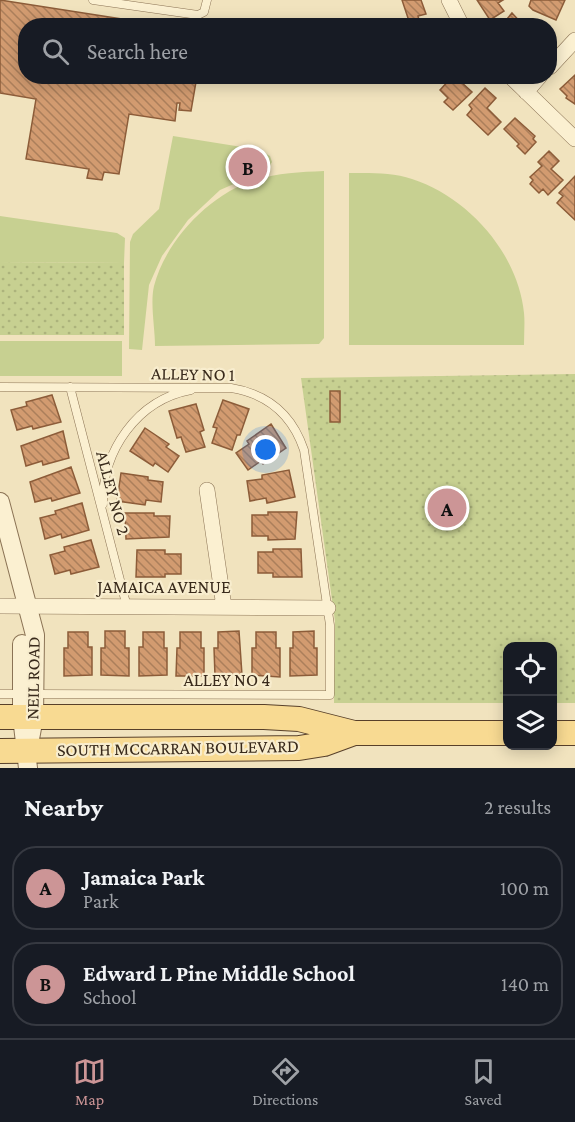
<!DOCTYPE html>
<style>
:root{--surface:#171b24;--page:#20242c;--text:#f1f3f6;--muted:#9ea1a6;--line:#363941;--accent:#cc9596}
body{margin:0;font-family:"Crimson Pro",serif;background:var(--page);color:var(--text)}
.controls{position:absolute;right:18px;bottom:18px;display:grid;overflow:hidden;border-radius:12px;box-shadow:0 3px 15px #0003}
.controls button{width:54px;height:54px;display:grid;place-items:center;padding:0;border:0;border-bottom:2px solid var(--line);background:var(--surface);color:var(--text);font:30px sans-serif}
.you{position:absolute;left:266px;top:450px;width:21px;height:21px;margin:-15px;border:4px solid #fff;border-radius:50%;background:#1a73e8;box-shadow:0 0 0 9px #1a73e833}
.badge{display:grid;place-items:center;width:39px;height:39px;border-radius:50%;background:var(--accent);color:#111;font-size:20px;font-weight:700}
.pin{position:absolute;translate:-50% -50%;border:3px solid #fff;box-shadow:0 2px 6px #0006}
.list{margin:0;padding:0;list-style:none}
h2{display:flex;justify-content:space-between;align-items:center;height:78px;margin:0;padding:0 24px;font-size:26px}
h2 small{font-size:20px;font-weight:400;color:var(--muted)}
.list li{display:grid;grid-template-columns:39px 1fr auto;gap:18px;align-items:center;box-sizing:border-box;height:84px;margin:0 12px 12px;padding:0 12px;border:2px solid var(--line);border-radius:24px}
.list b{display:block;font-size:22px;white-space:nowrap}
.list p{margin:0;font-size:20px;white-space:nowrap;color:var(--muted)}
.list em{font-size:20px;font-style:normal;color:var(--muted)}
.icon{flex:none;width:33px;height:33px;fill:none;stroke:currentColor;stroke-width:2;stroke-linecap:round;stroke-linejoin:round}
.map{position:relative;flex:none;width:575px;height:768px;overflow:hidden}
.search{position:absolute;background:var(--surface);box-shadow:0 3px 15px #0003;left:18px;right:18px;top:18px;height:66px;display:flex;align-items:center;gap:15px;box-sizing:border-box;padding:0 21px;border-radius:24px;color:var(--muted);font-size:22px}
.sheet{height:270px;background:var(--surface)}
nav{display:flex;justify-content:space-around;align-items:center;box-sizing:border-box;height:84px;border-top:2px solid var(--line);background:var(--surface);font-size:16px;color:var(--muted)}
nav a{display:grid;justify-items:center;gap:3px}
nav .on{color:var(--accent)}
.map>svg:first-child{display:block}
.grass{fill:#c7d091}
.park{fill:url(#park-dots)}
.building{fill:url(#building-back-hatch);stroke:#8c5c39;stroke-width:1.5}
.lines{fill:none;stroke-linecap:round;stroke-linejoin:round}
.service-casing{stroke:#8b7355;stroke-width:9}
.minor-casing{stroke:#8b7355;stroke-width:16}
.tertiary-casing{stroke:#8b7355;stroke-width:20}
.primary-casing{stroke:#58402a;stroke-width:26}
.service{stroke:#fbf0d1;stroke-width:8}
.minor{stroke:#fbf0d1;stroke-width:15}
.tertiary{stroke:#fbf0d1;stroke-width:18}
.primary{stroke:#f8da92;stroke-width:24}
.labels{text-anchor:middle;stroke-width:4.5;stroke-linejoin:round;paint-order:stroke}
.street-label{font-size:18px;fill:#392a1b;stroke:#f8edce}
</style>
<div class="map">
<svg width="575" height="768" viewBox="0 0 575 768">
<defs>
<pattern id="park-dots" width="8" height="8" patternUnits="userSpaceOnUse" patternTransform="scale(1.5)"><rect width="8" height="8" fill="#c7d091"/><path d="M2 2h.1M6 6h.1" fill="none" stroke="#acb37c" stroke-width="1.8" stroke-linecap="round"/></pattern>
<pattern id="building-back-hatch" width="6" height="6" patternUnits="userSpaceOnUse" patternTransform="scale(1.5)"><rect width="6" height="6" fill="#d29b70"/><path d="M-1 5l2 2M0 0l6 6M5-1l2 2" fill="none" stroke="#ab7f5b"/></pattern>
</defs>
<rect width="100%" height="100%" fill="#f1e3be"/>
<!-- grass -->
<path class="grass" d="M 173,136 L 260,150 L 270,156 L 272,162 L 268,169 L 220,190 L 188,220 L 162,256 L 149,285 L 142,350 L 129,349 L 130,242 L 133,234 L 159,209 Z
M 324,171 L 324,338 L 319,344 L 155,346 C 155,328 150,303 154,286 C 166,240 210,194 255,180 C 278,173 300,172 324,171 Z
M 349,173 C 369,173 392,172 412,179 C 468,197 518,253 524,313 C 525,323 524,334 524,345 L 349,345 Z
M 0,216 L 117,233 L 125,238 L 124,263 L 0,262 Z
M 0,341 L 122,341 L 122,376 L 0,376 Z"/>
<!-- park -->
<path class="park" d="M 0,262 L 124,263 L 124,335 L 0,335 Z
M 575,374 L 575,703 L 553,703 L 552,646 L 508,646 L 507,703 L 334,703 L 335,621 L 301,378 Z"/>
<!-- building -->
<path class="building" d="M 0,0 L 167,26 L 26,26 L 26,76 L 197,76 L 191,111 L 179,110 L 180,103 L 177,103 L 175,121 L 129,114 L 119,174 L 104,172 L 102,180 L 87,178 L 89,169 L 26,159 L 36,99 L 0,93 Z
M 402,0 L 421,0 L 426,14 L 418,16 L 420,24 L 405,26 L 403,20 L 408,18 Z
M 477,0 L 503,0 L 498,3 L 504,11 L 490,20 Z
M 531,0 L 565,0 L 556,20 L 533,10 L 529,6 Z
M 512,13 L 524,26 L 501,26 Z
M 575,75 L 575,104 L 566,98 L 567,96 L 560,89 Z
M 449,76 L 464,76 L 460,81 L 472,92 L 453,110 L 444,102 L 448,98 L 440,90 L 451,78 Z
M 485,88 L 496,98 L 487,108 L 501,122 L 488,135 L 467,115 L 472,109 L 469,105 Z
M 515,118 L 535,136 L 533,139 L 536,142 L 525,154 L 517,146 L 519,144 L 504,129 Z
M 549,151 L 559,161 L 551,169 L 563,180 L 548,195 L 543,189 L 539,193 L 530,184 L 533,180 L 530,177 L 542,166 L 538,162 Z
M 575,176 L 575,220 L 557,203 L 563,196 L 559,193 Z
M 330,391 L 340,391 L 340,422 L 330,422 Z
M 52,395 L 61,422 L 33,429 L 32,426 L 17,430 L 11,410 L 27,406 L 26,402 Z
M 223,400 L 249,409 L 240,435 L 237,435 L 232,450 L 212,443 L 217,428 L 213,427 Z
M 196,404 L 204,430 L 200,432 L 205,447 L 186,452 L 181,437 L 177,438 L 169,411 Z
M 271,424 L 286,448 L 263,464 L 261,461 L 248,470 L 236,453 L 249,444 L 247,441 Z
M 145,428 L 169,444 L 166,447 L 179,456 L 168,472 L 155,463 L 153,466 L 130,451 Z
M 63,431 L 69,458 L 43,465 L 42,461 L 26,466 L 21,446 Z
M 71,467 L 80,493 L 52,501 L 51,498 L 35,502 L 30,482 Z
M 289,470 L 295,497 L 267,503 L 266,498 L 250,501 L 247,481 L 262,479 L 262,475 Z
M 121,473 L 148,477 L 148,480 L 163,482 L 161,502 L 146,500 L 145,505 L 117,501 Z
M 82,503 L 89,530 L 62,538 L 61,534 L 45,539 L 40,518 L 56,514 L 55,511 Z
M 268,512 L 297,512 L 295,539 L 268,540 L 268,536 L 252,536 L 252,515 L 268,515 Z
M 125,513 L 154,513 L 154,516 L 170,516 L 169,537 L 126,539 Z
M 91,540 L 99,567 L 71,574 L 70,570 L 55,574 L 50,555 L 65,551 L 64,547 Z
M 273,549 L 301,549 L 302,577 L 273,577 L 273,573 L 258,573 L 258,552 L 273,552 Z
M 137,550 L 165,550 L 165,554 L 181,554 L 181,574 L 165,574 L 165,577 L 136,577 Z
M 105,631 L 125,631 L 125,648 L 129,648 L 129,676 L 101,675 L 101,648 L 105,648 Z
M 239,631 L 242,675 L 215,676 L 214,648 L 218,648 L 218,632 Z
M 314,631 L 314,648 L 317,648 L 317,675 L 290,676 L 290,648 L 293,648 L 293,632 Z
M 68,632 L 88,632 L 88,647 L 92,647 L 92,675 L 64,676 L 64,648 L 68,648 Z
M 143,632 L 164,632 L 164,648 L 167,648 L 167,675 L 139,676 L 139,647 L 143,647 Z
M 180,632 L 201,632 L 201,648 L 204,648 L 204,676 L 176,676 L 177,648 L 180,648 Z
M 256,632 L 276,632 L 276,648 L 280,648 L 280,677 L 252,675 L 252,648 L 256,648 Z"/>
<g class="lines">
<!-- service casing -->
<g class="service-casing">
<path id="service" d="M 93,0 L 198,15 L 204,12 L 207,0
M 0,387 L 231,388 C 268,394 292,414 304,450 L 330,625 L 330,695 L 35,694
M 70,387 L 127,607
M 103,504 C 102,451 137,400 191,390
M 0,694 L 21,694"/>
</g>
<!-- minor casing -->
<g class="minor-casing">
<path id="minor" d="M 449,0 L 462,26
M 550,67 L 575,40
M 510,76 L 575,139
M 526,92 L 540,76
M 207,490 L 224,607
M 0,606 L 328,608"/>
</g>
<!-- tertiary casing -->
<g class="tertiary-casing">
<path id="tertiary" d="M 0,502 L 35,635 L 34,717 L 28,750
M 22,644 L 22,717 L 28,768"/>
</g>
<!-- primary casing -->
<g class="primary-casing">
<path id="primary" d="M 0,717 L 264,717 L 299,719 L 354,733 L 508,733
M 552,733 L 575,733
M 0,751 L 299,748 L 324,744 L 354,733"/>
</g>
<!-- service -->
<use href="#service" class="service"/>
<!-- minor -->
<use href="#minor" class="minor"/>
<!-- tertiary -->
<use href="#tertiary" class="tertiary"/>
<!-- primary -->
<use href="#primary" class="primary"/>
</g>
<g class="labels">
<!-- street labels -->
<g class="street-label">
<text transform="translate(193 374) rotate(1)" y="6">ALLEY NO 1</text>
<text transform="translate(113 493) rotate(75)" y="6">ALLEY NO 2</text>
<text x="164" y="593">JAMAICA AVENUE</text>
<text transform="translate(33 678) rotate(-89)" y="6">NEIL ROAD</text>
<text x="227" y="686">ALLEY NO 4</text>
<text transform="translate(178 748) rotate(-1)" y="6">SOUTH MCCARRAN BOULEVARD</text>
</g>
</g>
</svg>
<div class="controls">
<button><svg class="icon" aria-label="locate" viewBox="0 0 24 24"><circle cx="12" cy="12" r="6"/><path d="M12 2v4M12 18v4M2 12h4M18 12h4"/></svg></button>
<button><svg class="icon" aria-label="layers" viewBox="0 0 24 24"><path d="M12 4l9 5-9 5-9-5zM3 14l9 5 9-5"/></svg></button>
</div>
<div class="you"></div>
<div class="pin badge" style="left:447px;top:508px">A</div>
<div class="pin badge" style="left:248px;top:167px">B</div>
<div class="search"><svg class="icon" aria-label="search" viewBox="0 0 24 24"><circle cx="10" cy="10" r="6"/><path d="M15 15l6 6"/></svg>Search here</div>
</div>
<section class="sheet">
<h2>Nearby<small>2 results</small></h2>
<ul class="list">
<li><span class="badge">A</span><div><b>Jamaica Park</b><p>Park</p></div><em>100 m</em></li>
<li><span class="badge">B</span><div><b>Edward L Pine Middle School</b><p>School</p></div><em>140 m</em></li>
</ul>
</section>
<nav>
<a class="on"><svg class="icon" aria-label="map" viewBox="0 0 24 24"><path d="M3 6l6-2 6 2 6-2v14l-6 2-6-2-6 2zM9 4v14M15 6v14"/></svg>Map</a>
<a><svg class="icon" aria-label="directions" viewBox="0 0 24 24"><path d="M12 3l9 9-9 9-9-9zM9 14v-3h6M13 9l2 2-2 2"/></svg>Directions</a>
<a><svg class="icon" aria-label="saved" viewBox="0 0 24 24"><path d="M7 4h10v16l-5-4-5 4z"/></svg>Saved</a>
</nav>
